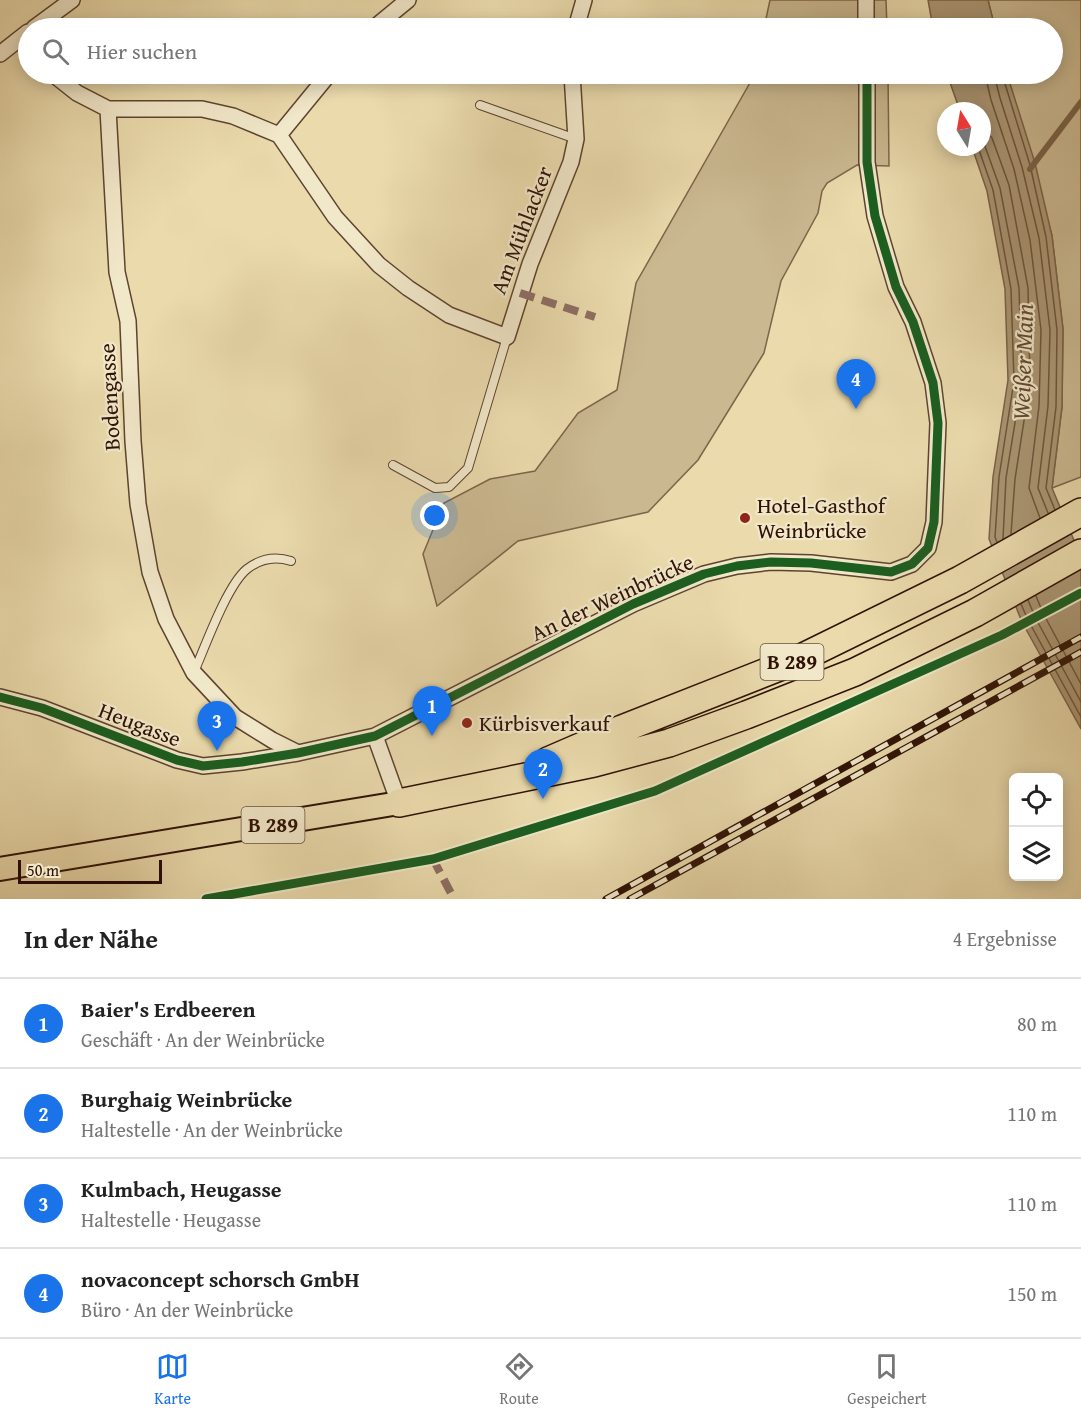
<!DOCTYPE html>
<html lang="de">
<meta charset="utf-8">
<style>
:root{--surface:#fff;--page:#f6f6f6;--text:#222;--muted:#767676;--line:#e0e0e0;--accent:#1a73e8}
body{margin:0;font-family:"Gentium Book Plus",serif;background:var(--page);color:var(--text)}
.controls{position:absolute;right:18px;bottom:18px;display:grid;overflow:hidden;border-radius:9px;box-shadow:0 3px 15px #0003}
.controls button{width:54px;height:54px;display:grid;place-items:center;padding:0;border:0;border-bottom:2px solid var(--line);background:var(--surface);color:var(--text);font:30px sans-serif}
.compass{position:absolute;left:937px;top:102px;width:54px;height:54px;border-radius:50%;background:var(--surface);box-shadow:0 3px 15px #0003;rotate:349deg}
.scale{position:absolute;left:18px;bottom:15px;width:144px;box-sizing:border-box;padding-left:6px;border:3px solid #2f1205;border-top:0;font-size:16px;line-height:21px;white-space:nowrap;color:#2f1205;-webkit-text-stroke:4px #f1e7c9;paint-order:stroke}
.you{position:absolute;left:435px;top:516px;width:21px;height:21px;margin:-15px;border:4px solid #fff;border-radius:50%;background:#1a73e8;box-shadow:0 0 0 9px #1a73e833}
.badge{display:grid;place-items:center;width:39px;height:39px;border-radius:50%;background:var(--accent);color:#fff;font-size:20px;font-weight:700}
.pin{position:absolute;translate:-50% -50px;filter:drop-shadow(0 2px 3px #0008)}
.pin::after{content:'';position:absolute;top:32px;width:21px;height:18px;background:inherit;clip-path:polygon(0 0,100% 0,50% 100%)}
.list{margin:0;padding:0;list-style:none}
h2{display:flex;justify-content:space-between;align-items:center;height:78px;margin:0;padding:0 24px;font-size:26px}
h2 small{font-size:20px;font-weight:400;color:var(--muted)}
.list li{display:grid;grid-template-columns:39px 1fr auto;gap:18px;align-items:center;box-sizing:border-box;height:90px;padding:0 24px;border-top:2px solid var(--line)}
.list b{display:block;font-size:22px;white-space:nowrap}
.list p{margin:0;font-size:20px;white-space:nowrap;color:var(--muted)}
.list em{font-size:20px;font-style:normal;color:var(--muted)}
.icon{flex:none;width:33px;height:33px;fill:none;stroke:currentColor;stroke-width:2;stroke-linecap:round;stroke-linejoin:round}
.map{position:relative;flex:none;width:1081px;height:899px;overflow:hidden}
.search{position:absolute;background:var(--surface);box-shadow:0 3px 15px #0003;left:18px;right:18px;top:18px;height:66px;display:flex;align-items:center;gap:15px;box-sizing:border-box;padding:0 21px;border-radius:33px;color:var(--muted);font-size:22px}
.sheet{height:438px;background:var(--surface)}
nav{display:flex;justify-content:space-around;align-items:center;box-sizing:border-box;height:84px;border-top:2px solid var(--line);background:var(--surface);font-size:16px;color:var(--muted)}
nav a{display:grid;justify-items:center;gap:3px}
nav .on{color:var(--accent)}
.map>svg:first-child{display:block}
.green{fill:#cab890;stroke:#7c654a;stroke-width:1.5}
.water{fill:#aa9673;stroke:#796147;stroke-width:1.5}
.lines{fill:none;stroke-linecap:round;stroke-linejoin:round}
.shore{stroke:#6c543c;stroke-width:1.5}
.stream{stroke:#796147;stroke-width:6}
.lane-casing{stroke:#5e442f;stroke-width:10}
.street-casing{stroke:#5e442f;stroke-width:18}
.primary-casing{stroke:#2f1205;stroke-width:26}
.highway-casing{stroke:#2f1205;stroke-width:30}
.lane{stroke:#f1e7c9;stroke-width:8}
.street{stroke:#f1e7c9;stroke-width:15}
.primary{stroke:#eadaac;stroke-width:22}
.highway{stroke:#eadaac;stroke-width:27}
.rail-casing{stroke:#2f1205;stroke-width:7}
.rail{stroke:#f1e7c9;stroke-width:4.5;stroke-dasharray:14;stroke-linecap:butt}
.quiet{stroke:#8d6e63;stroke-width:8;stroke-dasharray:15 8;stroke-linecap:butt}
.cycleway-casing{stroke:#f1e7c9;stroke-width:13}
.cycleway{stroke:#1b5e20;stroke-width:9}
.poi-dot{fill:#8f2418;stroke:#f1e7c9;stroke-width:2}
.labels{text-anchor:middle;stroke-width:4.5;stroke-linejoin:round;paint-order:stroke}
.shield{fill:#f1e7c9;stroke:#695240;stroke-width:1.5}
.shield-label{font-size:21px;font-weight:bold;fill:#2f1205}
.street-label{font-size:22px;fill:#2f1205;stroke:#f1e7c9}
.poi-label{font-size:22px;fill:#2f1205;stroke:#f1e7c9;text-anchor:start}
.water-label{font-size:24px;font-style:italic;fill:#604731;stroke:#f1e7c9}
</style>
<div class="map">
<svg width="1081" height="899" viewBox="0 0 1081 899">
<rect width="100%" height="100%" fill="#eadaac"/>
<filter id="stains"><feTurbulence type="fractalNoise" baseFrequency=".00333" numOctaves="4"/><feColorMatrix values="0 0 0 0 .2 0 0 0 0 .09 0 0 0 0 .02 0 0 0 .5 -.17"/></filter>
<radialGradient id="worn" r=".72"><stop offset=".6" stop-color="#630" stop-opacity="0"/><stop offset="1" stop-color="#630" stop-opacity=".3"/></radialGradient>
<!-- green -->
<path class="green" d="M 770,0 L 886,0 L 887,28 L 764,28 Z
M 988,0 L 1081,0 L 1081,477 L 1052,488 L 1062,407 L 1063,329 L 1052,236 L 1007,74 L 1052,74 L 1052,28 L 995,28 Z
M 755,74 L 888,74 L 889,166 L 857,165 L 827,183 L 822,191 L 818,213 L 781,281 L 764,353 L 698,460 L 648,512 L 518,541 L 437,606 L 423,554 L 444,503 L 490,479 L 535,471 L 578,413 L 617,390 L 636,283 Z"/>
<!-- water -->
<path class="water" d="M 928,0 L 988,0 L 995,28 L 933,28 Z
M 947,74 L 1007,74 L 1035,163 L 1052,236 L 1063,329 L 1062,407 L 1052,488 L 1081,557 L 1081,729 L 1022,622 L 989,539 L 993,477 L 1008,380 L 1005,289 L 987,191 L 972,147 L 982,147 L 982,111 L 960,111 Z"/>
<g class="lines">
<!-- shore -->
<path class="shore" d="M 985,74 L 991,100 L 1014,169 L 1030,240 L 1041,330 L 1039,406 L 1029,488 L 1040,518
M 994,74 L 1000,98 L 1022,167 L 1039,238 L 1050,330 L 1048,406 L 1038,488 L 1048,513
M 1002,74 L 1030,165 L 1046,237 L 1057,330 L 1056,407 L 1046,488 L 1055,510
M 982,127 L 992,138 L 1009,185 L 1028,288 L 1030,382 L 1015,479 L 1011,534
M 982,138 L 1000,188 L 1019,288 L 1022,380 L 1006,478 L 1003,539
M 978,147 L 993,190 L 1011,289 L 1014,381 L 999,477 L 995,537 L 997,542
M 1036,596 L 1043,613 L 1081,684
M 1028,600 L 1035,617 L 1081,702
M 1021,604 L 1028,620 L 1081,717"/>
<!-- stream -->
<path class="stream" d="M 1030,169 L 1081,102"/>
<!-- lane casing -->
<g class="lane-casing">
<path id="lane" d="M 480,105 L 576,139
M 393,465 L 435,488 L 449,487 L 468,468 L 507,337
M 194,672 C 205,647 227,585 247,569 C 260,559 275,556 291,561"/>
</g>
<!-- street casing -->
<g class="street-casing">
<path id="street" d="M 866,0 L 866,28
M 34,28 L 72,0
M 374,28 L 408,0
M 576,28 L 584,0
M 0,54 L 28,32
M 53,74 L 77,93 L 108,109 L 202,109 L 233,116 L 279,135 L 335,217 L 379,265 L 408,288 L 449,315 L 507,337 L 530,264 L 571,162 L 576,139 L 572,74
M 108,109 L 117,272 L 128,321 L 133,441 L 138,504 L 150,572 L 166,619 L 194,673 L 235,717 L 272,740 L 298,753
M 279,135 L 329,74
M 0,697 L 42,708 L 177,760 L 203,766 L 242,762 L 298,753 L 375,736 L 633,604 L 704,574 L 737,566 L 771,562 L 811,563 L 891,572 L 912,564 L 928,548 L 934,522 L 938,423 L 933,383 L 913,322 L 896,287 L 875,216 L 867,162 L 867,74
M 375,736 L 399,803"/>
</g>
<!-- primary casing -->
<g class="primary-casing">
<path id="primary" d="M 0,869 L 399,803"/>
</g>
<!-- highway casing -->
<g class="highway-casing">
<path id="highway" d="M 548,761 L 622,729 L 797,660 L 960,580 L 1081,512
M 399,803 L 594,763 L 669,743 L 746,715 L 855,672 L 975,613 L 1081,553"/>
</g>
<!-- lane -->
<use href="#lane" class="lane"/>
<!-- street -->
<use href="#street" class="street"/>
<!-- primary -->
<use href="#primary" class="primary"/>
<!-- highway -->
<use href="#highway" class="highway"/>
<!-- rail casing -->
<g class="rail-casing">
<path id="rail" d="M 606,899 L 1081,637
M 630,899 L 1081,652"/>
</g>
<!-- rail -->
<use href="#rail" class="rail"/>
<!-- quiet -->
<path class="quiet" d="M 520,293 L 595,317
M 433,859 L 454,899"/>
<!-- cycleway casing -->
<g class="cycleway-casing">
<path id="cycleway" d="M 0,697 L 42,708 L 177,760 L 203,766 L 242,762 L 298,753 L 375,736 L 633,604 L 704,574 L 737,566 L 771,562 L 811,563 L 891,572 L 912,564 L 928,548 L 934,522 L 938,423 L 933,383 L 913,322 L 896,287 L 875,216 L 867,162 L 867,74
M 206,899 L 433,859 L 655,791 L 1002,635 L 1081,593"/>
</g>
<!-- cycleway -->
<use href="#cycleway" class="cycleway"/>
</g>
<!-- markers -->
<g class="poi-dot">
<circle cx="745" cy="518" r="6"/>
<circle cx="467" cy="723" r="6"/>
</g>
<g class="labels">
<!-- shield labels -->
<g class="shield">
<rect x="760.5" y="644" width="63" height="36" rx="4.5"/>
<rect x="241.5" y="807" width="63" height="36" rx="4.5"/>
</g>
<g class="shield-label">
<text x="792" y="669">B 289</text>
<text x="273" y="832">B 289</text>
</g>
<!-- street labels -->
<g class="street-label">
<text transform="translate(521 230) rotate(-69)" y="8">Am Mühlacker</text>
<text transform="translate(109 397) rotate(-93)" y="8">Bodengasse</text>
<text transform="translate(612 597) rotate(-25)" y="8">An der Weinbrücke</text>
<text transform="translate(140 724) rotate(21)" y="8">Heugasse</text>
</g>
<!-- poi labels -->
<g class="poi-label">
<text x="757" y="513">Hotel-Gasthof<tspan x="757" dy="25">Weinbrücke</tspan></text>
<text x="479" y="731">Kürbisverkauf</text>
</g>
<!-- water labels -->
<g class="water-label">
<text transform="translate(1023 362) rotate(-88)" y="8">Weißer Main</text>
</g>
</g>
<rect width="100%" height="100%" filter="url(#stains)"/>
<rect width="100%" height="100%" fill="url(#worn)"/>
</svg>
<div class="controls">
<button><svg class="icon" aria-label="locate" viewBox="0 0 24 24"><circle cx="12" cy="12" r="6"/><path d="M12 2v4M12 18v4M2 12h4M18 12h4"/></svg></button>
<button><svg class="icon" aria-label="layers" viewBox="0 0 24 24"><path d="M12 4l9 5-9 5-9-5zM3 14l9 5 9-5"/></svg></button>
</div>
<svg class="compass" viewBox="-18 -18 36 36"><path d="M0-13l5 13h-10z" fill="#e53935"/><path d="M0 13l5-13h-10z" fill="#767676"/></svg>
<div class="scale">50 m</div>
<div class="you"></div>
<div class="pin badge" style="left:432px;top:736px">1</div>
<div class="pin badge" style="left:543px;top:799px">2</div>
<div class="pin badge" style="left:217px;top:751px">3</div>
<div class="pin badge" style="left:856px;top:409px">4</div>
<div class="search"><svg class="icon" aria-label="search" viewBox="0 0 24 24"><circle cx="10" cy="10" r="6"/><path d="M15 15l6 6"/></svg>Hier suchen</div>
</div>
<section class="sheet">
<h2>In der Nähe<small>4 Ergebnisse</small></h2>
<ul class="list">
<li><span class="badge">1</span><div><b>Baier's Erdbeeren</b><p>Geschäft · An der Weinbrücke</p></div><em>80 m</em></li>
<li><span class="badge">2</span><div><b>Burghaig Weinbrücke</b><p>Haltestelle · An der Weinbrücke</p></div><em>110 m</em></li>
<li><span class="badge">3</span><div><b>Kulmbach, Heugasse</b><p>Haltestelle · Heugasse</p></div><em>110 m</em></li>
<li><span class="badge">4</span><div><b>novaconcept schorsch GmbH</b><p>Büro · An der Weinbrücke</p></div><em>150 m</em></li>
</ul>
</section>
<nav>
<a class="on"><svg class="icon" aria-label="map" viewBox="0 0 24 24"><path d="M3 6l6-2 6 2 6-2v14l-6 2-6-2-6 2zM9 4v14M15 6v14"/></svg>Karte</a>
<a><svg class="icon" aria-label="directions" viewBox="0 0 24 24"><path d="M12 3l9 9-9 9-9-9zM9 14v-3h6M13 9l2 2-2 2"/></svg>Route</a>
<a><svg class="icon" aria-label="saved" viewBox="0 0 24 24"><path d="M7 4h10v16l-5-4-5 4z"/></svg>Gespeichert</a>
</nav>
